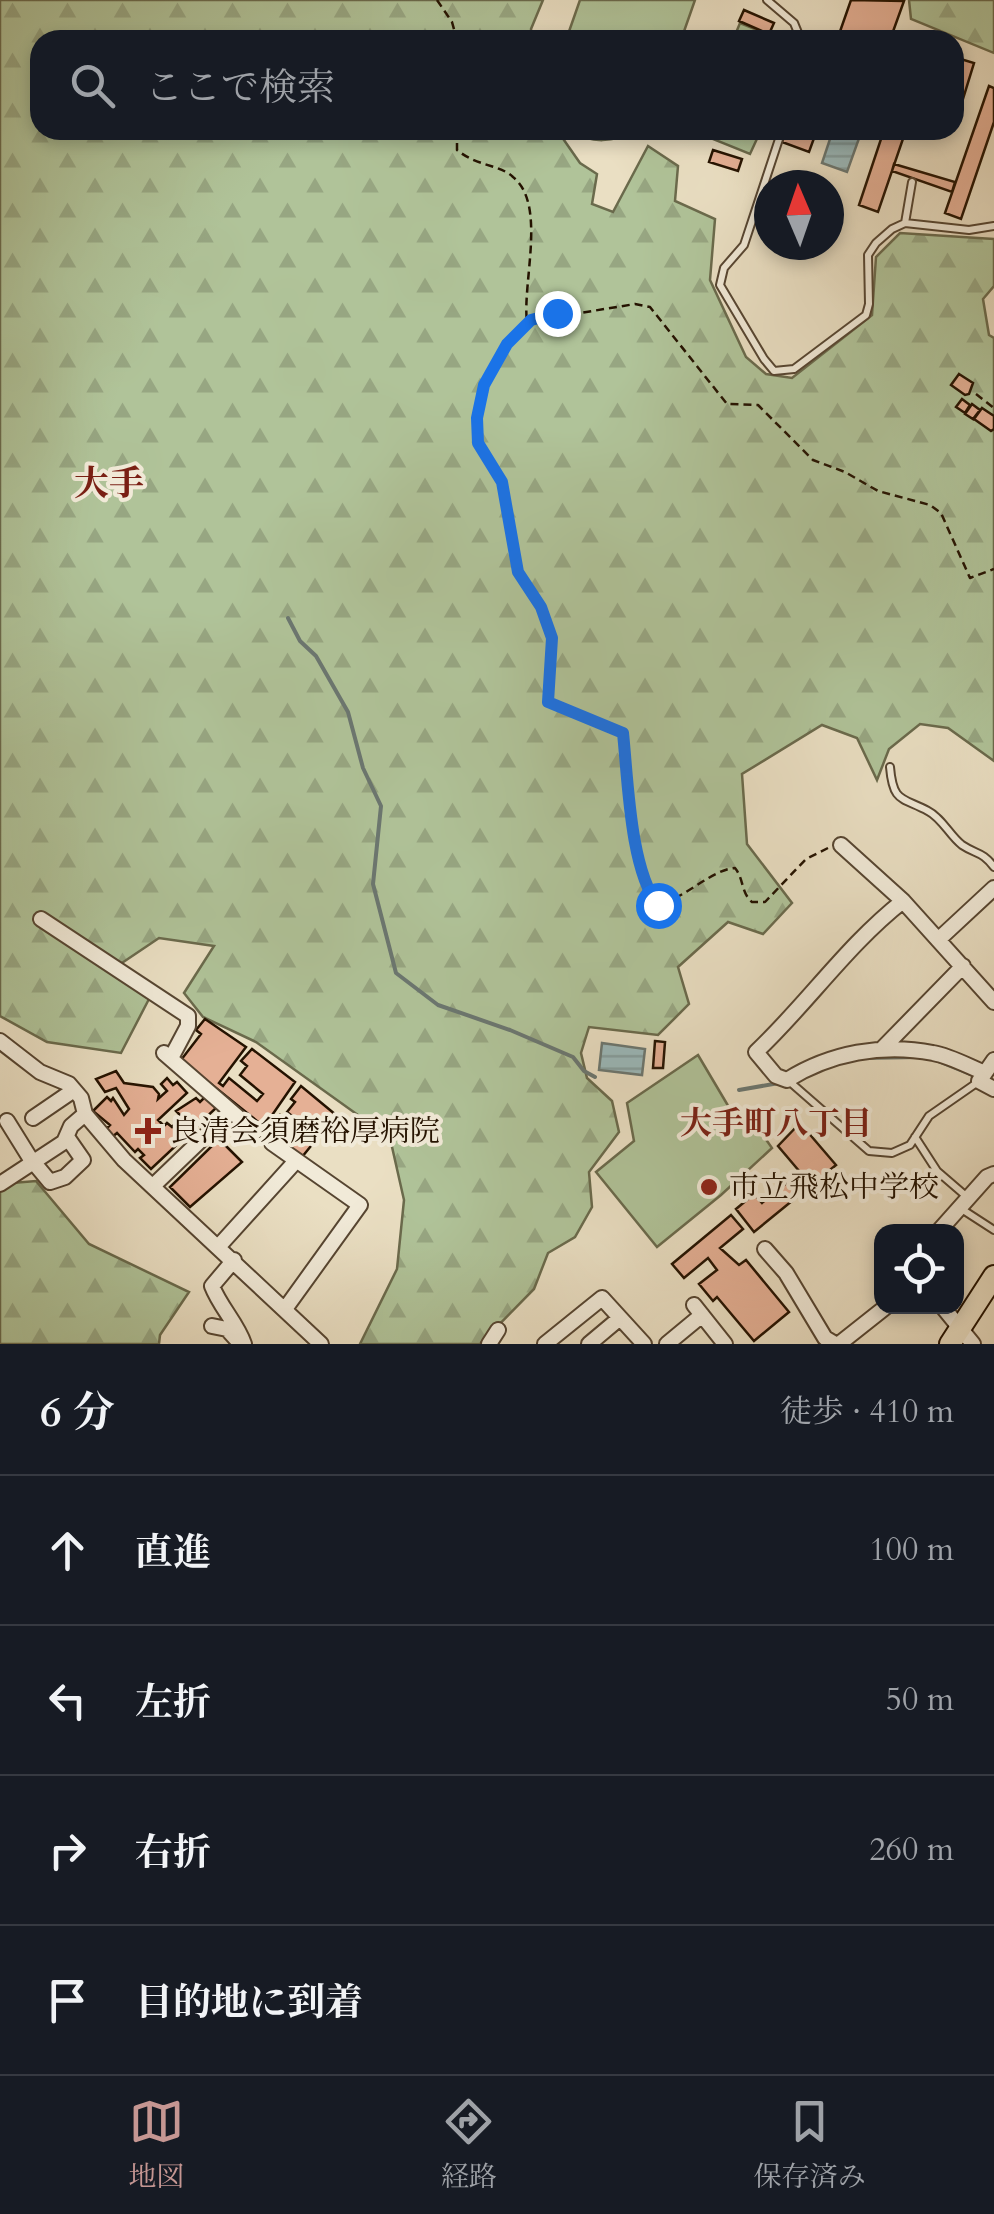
<!DOCTYPE html>
<html lang="ja">
<meta charset="utf-8">
<style>
:root{--surface:#171b24;--page:#242831;--text:#f1f3f6;--muted:#9ea1a6;--line:#363941;--accent:#c59692}
body{margin:0;font-family:Cardo,"Noto Serif JP",serif;background:var(--page);color:var(--text)}
.controls{position:absolute;right:30px;bottom:30px;display:grid;overflow:hidden;border-radius:20px;box-shadow:0 5px 15px #0003}
.controls button{width:90px;height:90px;display:grid;place-items:center;padding:0;border:0;border-bottom:2px solid var(--line);background:var(--surface);color:var(--text);font:50px sans-serif}
.compass{position:absolute;left:754px;top:170px;width:90px;height:90px;border-radius:50%;background:var(--surface);box-shadow:0 5px 15px #0003;rotate:358deg}
.stop{position:absolute;width:30px;height:30px;margin:-22px;border:8px solid #1a73e8;border-radius:50%;background:#fff}
.stop.end{background:#1a73e8;border-color:#fff;box-shadow:0 2px 10px #0008}
.list{margin:0;padding:0;list-style:none}
h2{display:flex;justify-content:space-between;align-items:center;height:130px;margin:0;padding:0 40px;font-size:42px}
h2 small{font-size:32px;font-weight:400;color:var(--muted)}
.list li{display:grid;grid-template-columns:65px 1fr auto;gap:30px;align-items:center;box-sizing:border-box;height:150px;padding:0 40px;border-top:2px solid var(--line)}
.list b{display:block;font-size:38px;white-space:nowrap}
.list em{font-size:32px;font-style:normal;color:var(--muted)}
.icon{flex:none;width:55px;height:55px;fill:none;stroke:currentColor;stroke-width:2;stroke-linecap:round;stroke-linejoin:round}
.map{position:relative;flex:none;width:994px;height:1344px;overflow:hidden}
.search{position:absolute;background:var(--surface);box-shadow:0 5px 15px #0003;left:30px;right:30px;top:30px;height:110px;display:flex;align-items:center;gap:25px;box-sizing:border-box;padding:0 35px;border-radius:30px;color:var(--muted);font-size:38px}
.sheet{height:730px;background:var(--surface)}
nav{display:flex;justify-content:space-around;align-items:center;box-sizing:border-box;height:140px;border-top:2px solid var(--line);background:var(--surface);font-size:28px;color:var(--muted)}
nav a{display:grid;justify-items:center;gap:5px}
nav .on{color:var(--accent)}
.map>svg:first-child{display:block}
.forest{fill:url(#forest-firs);stroke:#6a6a4c;stroke-width:2.5}
.pitch{fill:#b0c399;stroke:#6a6a4c;stroke-width:2.5}
.water{fill:url(#water-rules);stroke:#6b7771;stroke-width:2.5}
.lines{fill:none;stroke-linecap:round;stroke-linejoin:round}
.stream{stroke:#6b7771;stroke-width:4}
.building{fill:#e5b095;stroke:#241200;stroke-width:2.5}
.service-casing{stroke:#564531;stroke-width:10}
.minor-casing{stroke:#564531;stroke-width:18}
.primary-casing{stroke:#241200;stroke-width:24}
.path{stroke:#241200;stroke-width:2.5;stroke-dasharray:8 5;stroke-linecap:butt}
.service{stroke:#f1ead8;stroke-width:6}
.minor{stroke:#f1ead8;stroke-width:14}
.primary{stroke:#eadfc3;stroke-width:20}
.route{stroke:#1a73e8;stroke-width:12}
.poi-dot{fill:#8f2418;stroke:#f1ead8;stroke-width:4}
.labels{text-anchor:middle;stroke-width:8;stroke-linejoin:round;paint-order:stroke}
.poi-label{font-size:30px;fill:#241200;stroke:#f1ead8;text-anchor:start}
.neighbourhood-label{font-size:32px;font-weight:bold;fill:#7a1f14;stroke:#f1ead8}
.quarter-label{font-size:35px;font-weight:bold;fill:#7a1f14;stroke:#f1ead8}
</style>
<div class="map">
<svg width="994" height="1344" viewBox="0 0 994 1344">
<defs>
<pattern id="forest-firs" width="22" height="20" patternUnits="userSpaceOnUse" patternTransform="scale(2.5)"><rect width="22" height="20" fill="#b0c399"/><path d="M5 1l3.5 6h-7zM16 11l3.5 6h-7z" fill="#97a682"/></pattern>
<pattern id="water-rules" width="6" height="5" patternUnits="userSpaceOnUse" patternTransform="scale(2.5)"><rect width="6" height="5" fill="#9bbabc"/><path d="M0 2.5h6" fill="none" stroke="#859fa0"/></pattern>
</defs>
<rect width="100%" height="100%" fill="#eadfc3"/>
<filter id="stains"><feTurbulence type="fractalNoise" baseFrequency=".002" numOctaves="4"/><feColorMatrix values="0 0 0 0 .2 0 0 0 0 .09 0 0 0 0 .02 0 0 0 .5 -.17"/></filter>
<radialGradient id="worn" r=".72"><stop offset=".6" stop-color="#630" stop-opacity="0"/><stop offset="1" stop-color="#630" stop-opacity=".3"/></radialGradient>
<!-- forest -->
<path class="forest" d="M 0,0 L 543,0 L 531,29 L 532,40 L 40,40 L 40,130 L 557,130 L 580,163 L 597,174 L 592,204 L 613,212 L 648,146 L 678,166 L 675,201 L 715,219 L 710,280 L 746,357 L 766,374 L 792,378 L 872,315 L 876,257 L 900,233 L 994,239 L 994,286 L 983,299 L 989,335 L 994,338 L 994,761 L 948,728 L 920,724 L 889,749 L 877,780 L 857,738 L 822,725 L 742,774 L 747,844 L 792,903 L 763,934 L 728,922 L 678,967 L 689,1004 L 658,1035 L 589,1027 L 581,1053 L 587,1078 L 612,1101 L 619,1132 L 589,1172 L 592,1207 L 575,1237 L 548,1253 L 534,1289 L 480,1344 L 360,1344 L 397,1269 L 404,1200 L 390,1138 L 256,1042 L 203,1017 L 184,993 L 214,946 L 159,938 L 110,971 L 149,999 L 121,1053 L 47,1042 L 0,1016 Z
M 909,0 L 994,0 L 994,53 L 911,19 Z
M 36,1181 L 89,1244 L 189,1292 L 160,1335 L 159,1344 L 0,1344 L 0,1184 Z"/>
<!-- pitch -->
<path class="pitch" d="M 580,0 L 695,0 L 681,40 L 566,40 Z
M 740,23 L 782,40 L 733,40 Z
M 568,130 L 637,130 C 613,143 592,144 568,130 Z
M 700,130 L 761,130 L 750,154 L 698,133 Z
M 698,1055 L 730,1109 L 746,1111 L 772,1148 L 721,1195 L 657,1247 L 596,1172 L 634,1141 L 627,1103 Z"/>
<!-- water -->
<path class="water" d="M 833,130 L 862,130 L 847,172 L 822,163 Z
M 602,1043 L 645,1049 L 642,1075 L 599,1070 Z"/>
<g class="lines">
<!-- stream -->
<path class="stream" d="M 288,618 L 300,641 L 316,656 L 348,712 L 363,768 L 381,806 L 373,884 L 396,973 L 438,1005 L 510,1030 L 573,1057 L 584,1071 L 595,1077
M 863,1058 L 919,1057
M 938,1061 L 975,1076
M 739,1090 L 779,1083"/>
</g>
<!-- building -->
<path class="building" d="M 851,0 L 904,1 L 890,40 L 837,40 Z
M 744,10 L 774,23 L 769,34 L 739,21 Z
M 954,57 L 974,63 L 962,102 L 954,99 Z
M 989,86 L 994,88 L 994,122 L 961,219 L 945,213 Z
M 786,130 L 817,130 L 809,152 L 782,142 Z
M 884,130 L 906,130 L 878,212 L 859,205 Z
M 713,150 L 742,159 L 738,171 L 709,162 Z
M 894,164 L 955,182 L 952,192 L 892,171 Z
M 959,374 L 973,383 L 969,394 L 965,395 L 951,385 Z
M 962,399 L 970,405 L 965,413 L 956,407 Z
M 972,404 L 980,410 L 973,419 L 965,414 Z
M 982,408 L 994,416 L 994,429 L 991,431 L 974,419 Z
M 205,1019 L 246,1047 L 219,1083 L 223,1086 L 229,1078 L 257,1101 L 263,1094 L 240,1075 L 247,1066 L 241,1061 L 252,1049 L 295,1082 L 268,1121 L 272,1124 L 280,1115 L 295,1127 L 300,1122 L 287,1112 L 295,1102 L 291,1099 L 301,1086 L 336,1115 L 302,1157 L 181,1060 L 201,1034 L 196,1030 Z
M 655,1041 L 665,1042 L 663,1068 L 653,1068 Z
M 116,1071 L 124,1083 L 153,1087 L 159,1094 L 158,1099 L 167,1091 L 161,1084 L 167,1078 L 173,1085 L 177,1082 L 187,1093 L 158,1120 L 164,1126 L 167,1123 L 172,1127 L 182,1117 L 176,1111 L 196,1098 L 200,1102 L 205,1097 L 216,1108 L 151,1169 L 140,1158 L 144,1155 L 138,1149 L 135,1152 L 117,1133 L 112,1137 L 105,1130 L 110,1125 L 93,1111 L 107,1097 L 111,1101 L 113,1098 L 124,1115 L 129,1109 L 116,1088 L 105,1092 L 96,1079 Z
M 800,1123 L 836,1165 L 754,1232 L 736,1209 L 754,1194 L 762,1203 L 800,1172 L 778,1146 Z
M 219,1139 L 242,1162 L 190,1207 L 170,1187 Z
M 731,1215 L 743,1229 L 720,1248 L 739,1265 L 746,1260 L 789,1312 L 754,1341 L 717,1297 L 713,1301 L 699,1284 L 717,1270 L 708,1258 L 684,1278 L 672,1264 Z"/>
<g class="lines">
<!-- service casing -->
<g class="service-casing">
<path id="service" d="M 767,0 L 794,23 L 801,40
M 782,130 L 744,245 L 724,268 L 720,285 L 764,359 L 774,371 L 794,369 L 866,315 L 869,304 L 868,255 L 876,243 L 892,229 L 905,223 L 969,230 L 994,226
M 905,223 L 912,182
M 890,767 C 893,803 902,797 928,811 C 942,818 950,836 962,845 C 977,855 982,851 994,867
M 790,1082 L 869,1151 L 892,1153 L 910,1145 L 929,1116 L 978,1082
M 915,1137 L 937,1171 L 966,1196
M 960,1208 L 994,1230"/>
</g>
<!-- minor casing -->
<g class="minor-casing">
<path id="minor" d="M 841,845 L 903,901 L 994,1002
M 903,901 C 847,945 807,1004 756,1052 L 776,1076 L 787,1080 C 830,1053 883,1043 933,1053 C 950,1056 968,1066 985,1073 L 979,1081 L 994,1089
M 41,919 L 188,1016 L 188,1026 L 171,1058
M 938,940 L 994,888
M 0,1041 L 40,1072 L 69,1084 L 81,1098 L 85,1114 L 124,1160 L 321,1344
M 881,1050 L 963,966
M 164,1053 L 255,1132
M 985,1073 L 994,1060
M 33,1118 L 74,1090
M 7,1121 L 30,1158 L 50,1182 L 65,1177 L 83,1160 L 67,1137
M 272,1143 L 360,1205 L 285,1309
M 0,1184 L 64,1142 L 71,1126 L 85,1114
M 153,1186 L 229,1113
M 938,1232 L 987,1177 L 994,1174
M 219,1246 L 295,1162
M 765,1249 L 786,1273 L 825,1338 L 835,1344
M 234,1260 L 212,1286 C 220,1307 237,1323 244,1344
M 694,1305 L 725,1344
M 942,1306 L 973,1344
M 212,1326 L 227,1329 L 237,1340
M 489,1344 L 498,1330
M 545,1344 L 602,1298 L 644,1344
M 589,1344 L 620,1318
M 667,1344 L 702,1315
M 839,1344 L 887,1306"/>
</g>
<!-- primary casing -->
<g class="primary-casing">
<path id="primary" d="M 950,1344 L 994,1276"/>
</g>
<!-- path -->
<path class="path" d="M 437,0 L 452,22 L 457,40
M 457,130 L 457,150 C 478,167 499,164 513,177 C 547,204 522,283 527,322
M 976,394 L 994,408
M 828,848 L 806,859 L 765,902 L 752,902 C 741,893 744,879 735,868 C 713,869 685,898 658,905 C 630,869 628,780 623,733 L 548,702 L 552,639 L 547,620 L 517,573 L 501,482 L 478,443 L 477,418 L 484,385 L 507,344 L 539,316 L 568,315 L 635,304 L 650,307 L 727,404 L 758,405 L 813,460 L 845,472 L 878,491 L 930,505 L 941,513 L 970,578 L 994,569"/>
<!-- service -->
<use href="#service" class="service"/>
<!-- minor -->
<use href="#minor" class="minor"/>
<!-- primary -->
<use href="#primary" class="primary"/>
</g>
<g class="lines">
<!-- route -->
<path class="route" d="M 557,313 L 531,320 L 507,344 L 484,385 L 477,418 L 478,443 L 502,482 L 518,572 L 541,607 L 552,638 L 548,702 L 623,733 C 628,780 630,869 658,905"/>
</g>
<!-- markers -->
<g class="poi-dot">
<path d="M143 1116h10v10h10v10h-10v10h-10v-10h-10v-10h10z"/>
<circle cx="709" cy="1187" r="10"/>
</g>
<g class="labels">
<!-- poi labels -->
<g class="poi-label">
<text x="170" y="1141">良清会須磨裕厚病院</text>
<text x="729" y="1197">市立飛松中学校</text>
</g>
<!-- neighbourhood labels -->
<g class="neighbourhood-label">
<text x="776" y="1134">大手町八丁目</text>
</g>
<!-- quarter labels -->
<g class="quarter-label">
<text x="109" y="495">大手</text>
</g>
</g>
<rect width="100%" height="100%" filter="url(#stains)"/>
<rect width="100%" height="100%" fill="url(#worn)"/>
</svg>
<div class="controls">
<button><svg class="icon" aria-label="locate" viewBox="0 0 24 24"><circle cx="12" cy="12" r="6"/><path d="M12 2v4M12 18v4M2 12h4M18 12h4"/></svg></button>
</div>
<svg class="compass" viewBox="-18 -18 36 36"><path d="M0-13l5 13h-10z" fill="#e53935"/><path d="M0 13l5-13h-10z" fill="#9ea1a6"/></svg>
<div class="stop" style="left:658px;top:905px"></div>
<div class="stop end" style="left:557px;top:313px"></div>
<div class="search"><svg class="icon" aria-label="search" viewBox="0 0 24 24"><circle cx="10" cy="10" r="6"/><path d="M15 15l6 6"/></svg>ここで検索</div>
</div>
<section class="sheet">
<h2>6 分<small>徒歩 · 410 m</small></h2>
<ul class="list">
<li><svg class="icon" aria-label="ahead" viewBox="0 0 24 24"><path d="M12 20V5M6 11l6-6 6 6"/></svg><div><b>直進</b></div><em>100 m</em></li>
<li><svg class="icon" aria-label="left" viewBox="0 0 24 24"><path d="M17 20v-9H6M10 6l-5 5 5 5"/></svg><div><b>左折</b></div><em>50 m</em></li>
<li><svg class="icon" aria-label="right" viewBox="0 0 24 24"><path d="M7 20v-9h11M14 6l5 5-5 5"/></svg><div><b>右折</b></div><em>260 m</em></li>
<li><svg class="icon" aria-label="arrive" viewBox="0 0 24 24"><path d="M6 21V4h12l-3 4 3 4H6"/></svg><div><b>目的地に到着</b></div></li>
</ul>
</section>
<nav>
<a class="on"><svg class="icon" aria-label="map" viewBox="0 0 24 24"><path d="M3 6l6-2 6 2 6-2v14l-6 2-6-2-6 2zM9 4v14M15 6v14"/></svg>地図</a>
<a><svg class="icon" aria-label="directions" viewBox="0 0 24 24"><path d="M12 3l9 9-9 9-9-9zM9 14v-3h6M13 9l2 2-2 2"/></svg>経路</a>
<a><svg class="icon" aria-label="saved" viewBox="0 0 24 24"><path d="M7 4h10v16l-5-4-5 4z"/></svg>保存済み</a>
</nav>
